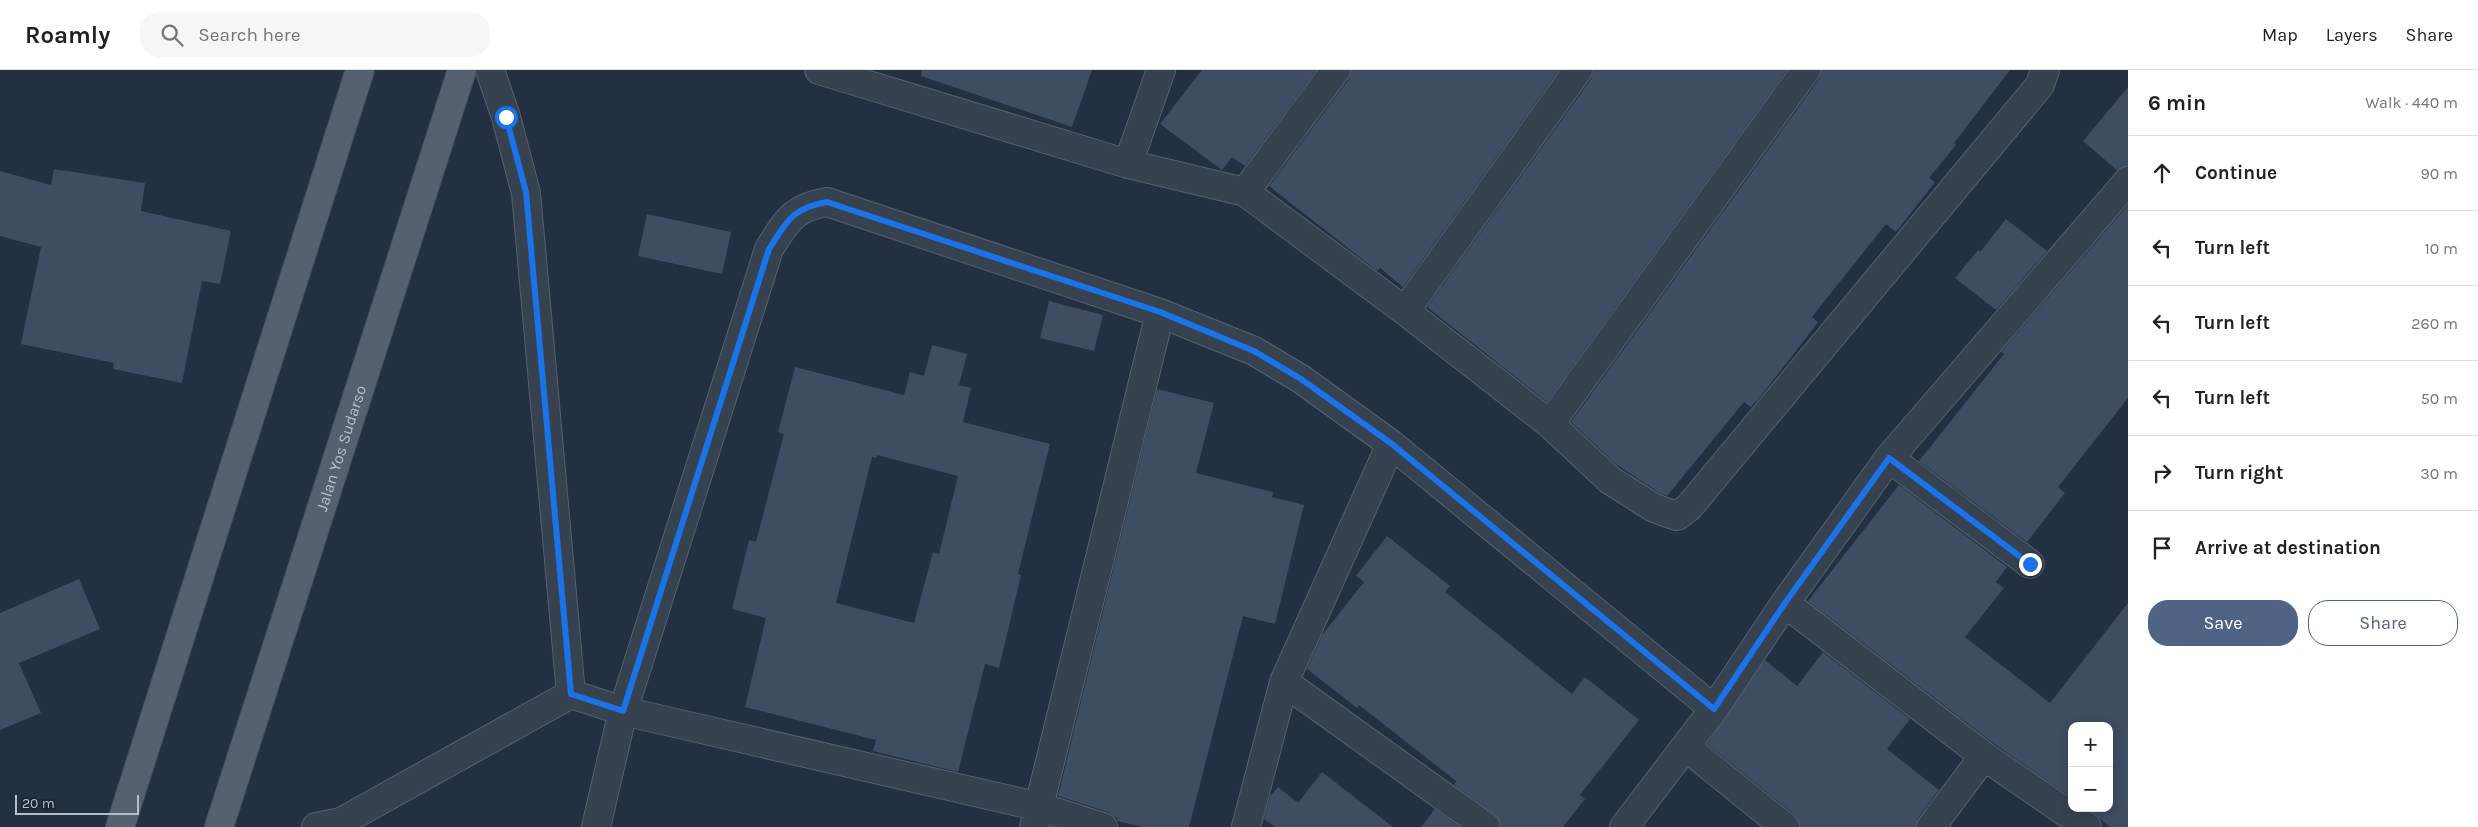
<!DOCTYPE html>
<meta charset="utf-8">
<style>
:root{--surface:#fff;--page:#f6f6f6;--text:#222;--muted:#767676;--line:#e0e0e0;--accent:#4f6385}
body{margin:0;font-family:Karla,sans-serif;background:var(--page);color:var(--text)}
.controls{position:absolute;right:15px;bottom:15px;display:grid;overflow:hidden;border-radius:10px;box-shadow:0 2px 12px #0003}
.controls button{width:45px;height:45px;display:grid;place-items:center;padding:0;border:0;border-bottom:1px solid var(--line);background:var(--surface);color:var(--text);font:25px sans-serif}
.scale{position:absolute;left:15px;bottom:12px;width:124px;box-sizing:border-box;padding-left:5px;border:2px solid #b4bdcc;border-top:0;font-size:14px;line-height:18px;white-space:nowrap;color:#b4bdcc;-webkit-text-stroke:4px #1c2736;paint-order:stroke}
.stop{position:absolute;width:15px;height:15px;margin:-11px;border:4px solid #1a73e8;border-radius:50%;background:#fff}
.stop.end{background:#1a73e8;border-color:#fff;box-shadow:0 1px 5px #0008}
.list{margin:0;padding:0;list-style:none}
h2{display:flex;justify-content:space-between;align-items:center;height:65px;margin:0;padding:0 20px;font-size:21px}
h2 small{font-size:16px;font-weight:400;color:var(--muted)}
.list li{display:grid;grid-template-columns:32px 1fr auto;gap:15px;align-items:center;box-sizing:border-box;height:75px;padding:0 20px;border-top:1px solid var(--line)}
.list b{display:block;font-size:19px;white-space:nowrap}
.list em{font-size:16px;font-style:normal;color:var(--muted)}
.actions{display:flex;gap:10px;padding:15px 20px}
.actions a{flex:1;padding:11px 0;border:1px solid var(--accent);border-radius:20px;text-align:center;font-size:18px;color:var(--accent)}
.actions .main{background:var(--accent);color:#fff}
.icon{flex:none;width:28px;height:28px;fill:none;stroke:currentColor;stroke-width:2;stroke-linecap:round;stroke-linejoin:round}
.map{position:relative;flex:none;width:2128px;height:757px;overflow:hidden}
header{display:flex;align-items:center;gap:30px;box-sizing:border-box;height:70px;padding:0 25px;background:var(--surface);border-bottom:1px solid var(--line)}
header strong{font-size:24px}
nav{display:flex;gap:28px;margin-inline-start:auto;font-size:18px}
.search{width:350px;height:45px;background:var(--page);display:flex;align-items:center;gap:12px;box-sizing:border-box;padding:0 18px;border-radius:20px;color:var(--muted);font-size:19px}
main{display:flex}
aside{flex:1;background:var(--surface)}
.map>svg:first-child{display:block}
.building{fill:#3e4d62;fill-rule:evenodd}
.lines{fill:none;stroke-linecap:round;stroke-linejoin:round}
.minor-casing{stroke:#55606f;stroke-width:30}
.major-casing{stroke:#414b5a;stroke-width:30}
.minor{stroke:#374251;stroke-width:28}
.major{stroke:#556171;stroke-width:28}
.route{stroke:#1a73e8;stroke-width:6}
.labels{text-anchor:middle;stroke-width:4;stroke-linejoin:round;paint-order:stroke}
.street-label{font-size:16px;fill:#b4bdcc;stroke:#1c2736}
</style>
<header>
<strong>Roamly</strong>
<div class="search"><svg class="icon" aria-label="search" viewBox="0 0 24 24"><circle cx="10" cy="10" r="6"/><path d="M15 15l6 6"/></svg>Search here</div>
<nav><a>Map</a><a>Layers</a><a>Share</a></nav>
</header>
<main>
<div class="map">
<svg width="2128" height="757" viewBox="0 0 2128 757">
<rect width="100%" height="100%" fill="#233042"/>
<!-- building -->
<path class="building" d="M 922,0 L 1092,0 L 1072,57 L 921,6 Z
M 1202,0 L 1317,0 L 1245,96 L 1232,87 L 1222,100 L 1160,54 Z
M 1351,0 L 1559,0 L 1403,217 L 1380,198 L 1377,201 L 1367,193 L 1269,116 L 1349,9 Z
M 1593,0 L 1787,0 L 1547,332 L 1427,237 L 1591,9 Z
M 1821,0 L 2010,0 L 1954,73 L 1956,75 L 1929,108 L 1935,112 L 1896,162 L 1886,154 L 1854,194 L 1812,247 L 1818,252 L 1761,326 L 1751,337 L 1744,332 L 1667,426 L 1661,424 L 1616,394 L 1571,352 L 1819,9 Z
M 2128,17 L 2128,96 L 2117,100 L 2083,71 Z
M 54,99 L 145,113 L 141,141 L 231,161 L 220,214 L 202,211 L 182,313 L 113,299 L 114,293 L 21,274 L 41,177 L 0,166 L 0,101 L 51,115 Z
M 2128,135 L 2128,328 L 2058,417 L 2065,423 L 2027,472 L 1919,391 L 2004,284 L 2001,282 Z
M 647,144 L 731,162 L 722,204 L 638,186 Z
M 2006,149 L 2047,181 L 1996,240 L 1955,208 L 1978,180 L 1980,182 Z
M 1049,231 L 1103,245 L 1094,281 L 1040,268 Z
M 932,275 L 967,284 L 959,315 L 971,318 L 963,352 L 1050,374 L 1018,504 L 1021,505 L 999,598 L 985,594 L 958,702 L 873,681 L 876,670 L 745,637 L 766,548 L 732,539 L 749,470 L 756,472 L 784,364 L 778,362 L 795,297 L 904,325 L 910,302 L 924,306 ZM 877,385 L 958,406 L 939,484 L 933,482 L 914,553 L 836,533 L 872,387 L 876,388 Z
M 1157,319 L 1214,333 L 1196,403 L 1273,422 L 1272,427 L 1304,435 L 1275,554 L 1243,546 L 1189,757 L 1142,757 L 1117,751 L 1117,748 L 1108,742 L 1058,726 Z
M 1899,415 L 2007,497 L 1996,512 L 2004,518 L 1965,567 L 2050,633 L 2128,533 L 2128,757 L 2110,757 L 2087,738 L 2109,738 L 2109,656 L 2072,656 L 2072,728 L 1993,673 L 1808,531 Z
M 1387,466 L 1450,516 L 1445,522 L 1572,624 L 1585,607 L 1639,650 L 1580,725 L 1585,729 L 1563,757 L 1501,757 L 1495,745 L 1454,715 L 1456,711 L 1359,635 L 1357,638 L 1307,599 L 1322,565 L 1364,512 L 1356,506 Z
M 79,509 L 100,559 L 19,593 L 41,643 L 0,660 L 0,543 Z
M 1823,582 L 1910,649 L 1887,679 L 1939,720 L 1918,748 L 1916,757 L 1800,757 L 1795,745 L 1707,674 L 1765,590 L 1797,616 Z
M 1322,702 L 1393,757 L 1275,757 L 1264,749 L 1270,726 L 1278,717 L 1298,733 Z
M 1435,739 L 1459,757 L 1421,757 Z"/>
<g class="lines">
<!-- minor casing -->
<g class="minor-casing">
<path id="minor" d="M 490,0 L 506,47 L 526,123 L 571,624
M 819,0 L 1128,94 L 1245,122 L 1405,241 L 1550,354 L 1610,410 L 1654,438 L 1677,446 L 1689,437 L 2040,15 L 2045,0
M 1128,94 L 1161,0
M 1245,122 L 1336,0
M 1405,241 L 1578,0
M 1550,354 L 1806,0
M 1889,388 L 2030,494
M 1785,533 L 1889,388 L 2128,111
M 1284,612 L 1486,757
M 1686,677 L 1785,757
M 316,757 L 341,752 L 571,624 L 623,641 L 1040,737 L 1103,757
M 596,757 L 623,641 L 769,179 C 787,151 792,138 827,132 L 1160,243 L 1254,281 L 1301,309 L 1391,374
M 1034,757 L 1160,243
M 1246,757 L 1284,612 L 1391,374 L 1714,639
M 1624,757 L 1714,639 L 1785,533 L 1984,686 L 2087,757
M 1931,757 L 1984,686"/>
</g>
<!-- major casing -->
<g class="major-casing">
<g id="major">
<path d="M 120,757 L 360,0"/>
<path id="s1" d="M 219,757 L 462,0"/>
</g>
</g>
<!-- minor -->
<use href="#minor" class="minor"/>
<!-- major -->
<use href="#major" class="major"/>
</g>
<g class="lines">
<!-- route -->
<path class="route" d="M 506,47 L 526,122 L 571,624 L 623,641 L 769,179 C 787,151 792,138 827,132 L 1160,242 L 1254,281 L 1301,309 L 1392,374 L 1714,639 L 1785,533 L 1889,388 L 2030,494"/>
</g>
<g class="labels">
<!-- street labels -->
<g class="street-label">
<text dy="6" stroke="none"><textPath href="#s1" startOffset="398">Jalan Yos Sudarso</textPath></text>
</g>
</g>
</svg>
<div class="controls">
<button>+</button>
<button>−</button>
</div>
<div class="scale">20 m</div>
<div class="stop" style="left:506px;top:47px"></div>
<div class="stop end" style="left:2030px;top:494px"></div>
</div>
<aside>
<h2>6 min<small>Walk · 440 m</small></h2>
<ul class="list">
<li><svg class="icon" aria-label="ahead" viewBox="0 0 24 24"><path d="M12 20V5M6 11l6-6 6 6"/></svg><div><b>Continue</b></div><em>90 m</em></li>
<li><svg class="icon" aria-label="left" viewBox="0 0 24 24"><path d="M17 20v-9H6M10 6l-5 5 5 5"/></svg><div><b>Turn left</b></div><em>10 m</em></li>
<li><svg class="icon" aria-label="left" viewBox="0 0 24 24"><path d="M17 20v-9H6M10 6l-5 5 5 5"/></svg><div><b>Turn left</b></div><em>260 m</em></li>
<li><svg class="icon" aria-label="left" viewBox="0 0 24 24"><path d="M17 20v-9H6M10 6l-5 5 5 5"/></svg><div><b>Turn left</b></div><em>50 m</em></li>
<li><svg class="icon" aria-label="right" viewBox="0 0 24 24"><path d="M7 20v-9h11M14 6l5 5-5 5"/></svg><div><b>Turn right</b></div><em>30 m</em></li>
<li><svg class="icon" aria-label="arrive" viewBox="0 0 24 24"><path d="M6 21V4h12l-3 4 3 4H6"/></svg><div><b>Arrive at destination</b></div></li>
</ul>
<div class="actions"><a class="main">Save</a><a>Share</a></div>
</aside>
</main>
